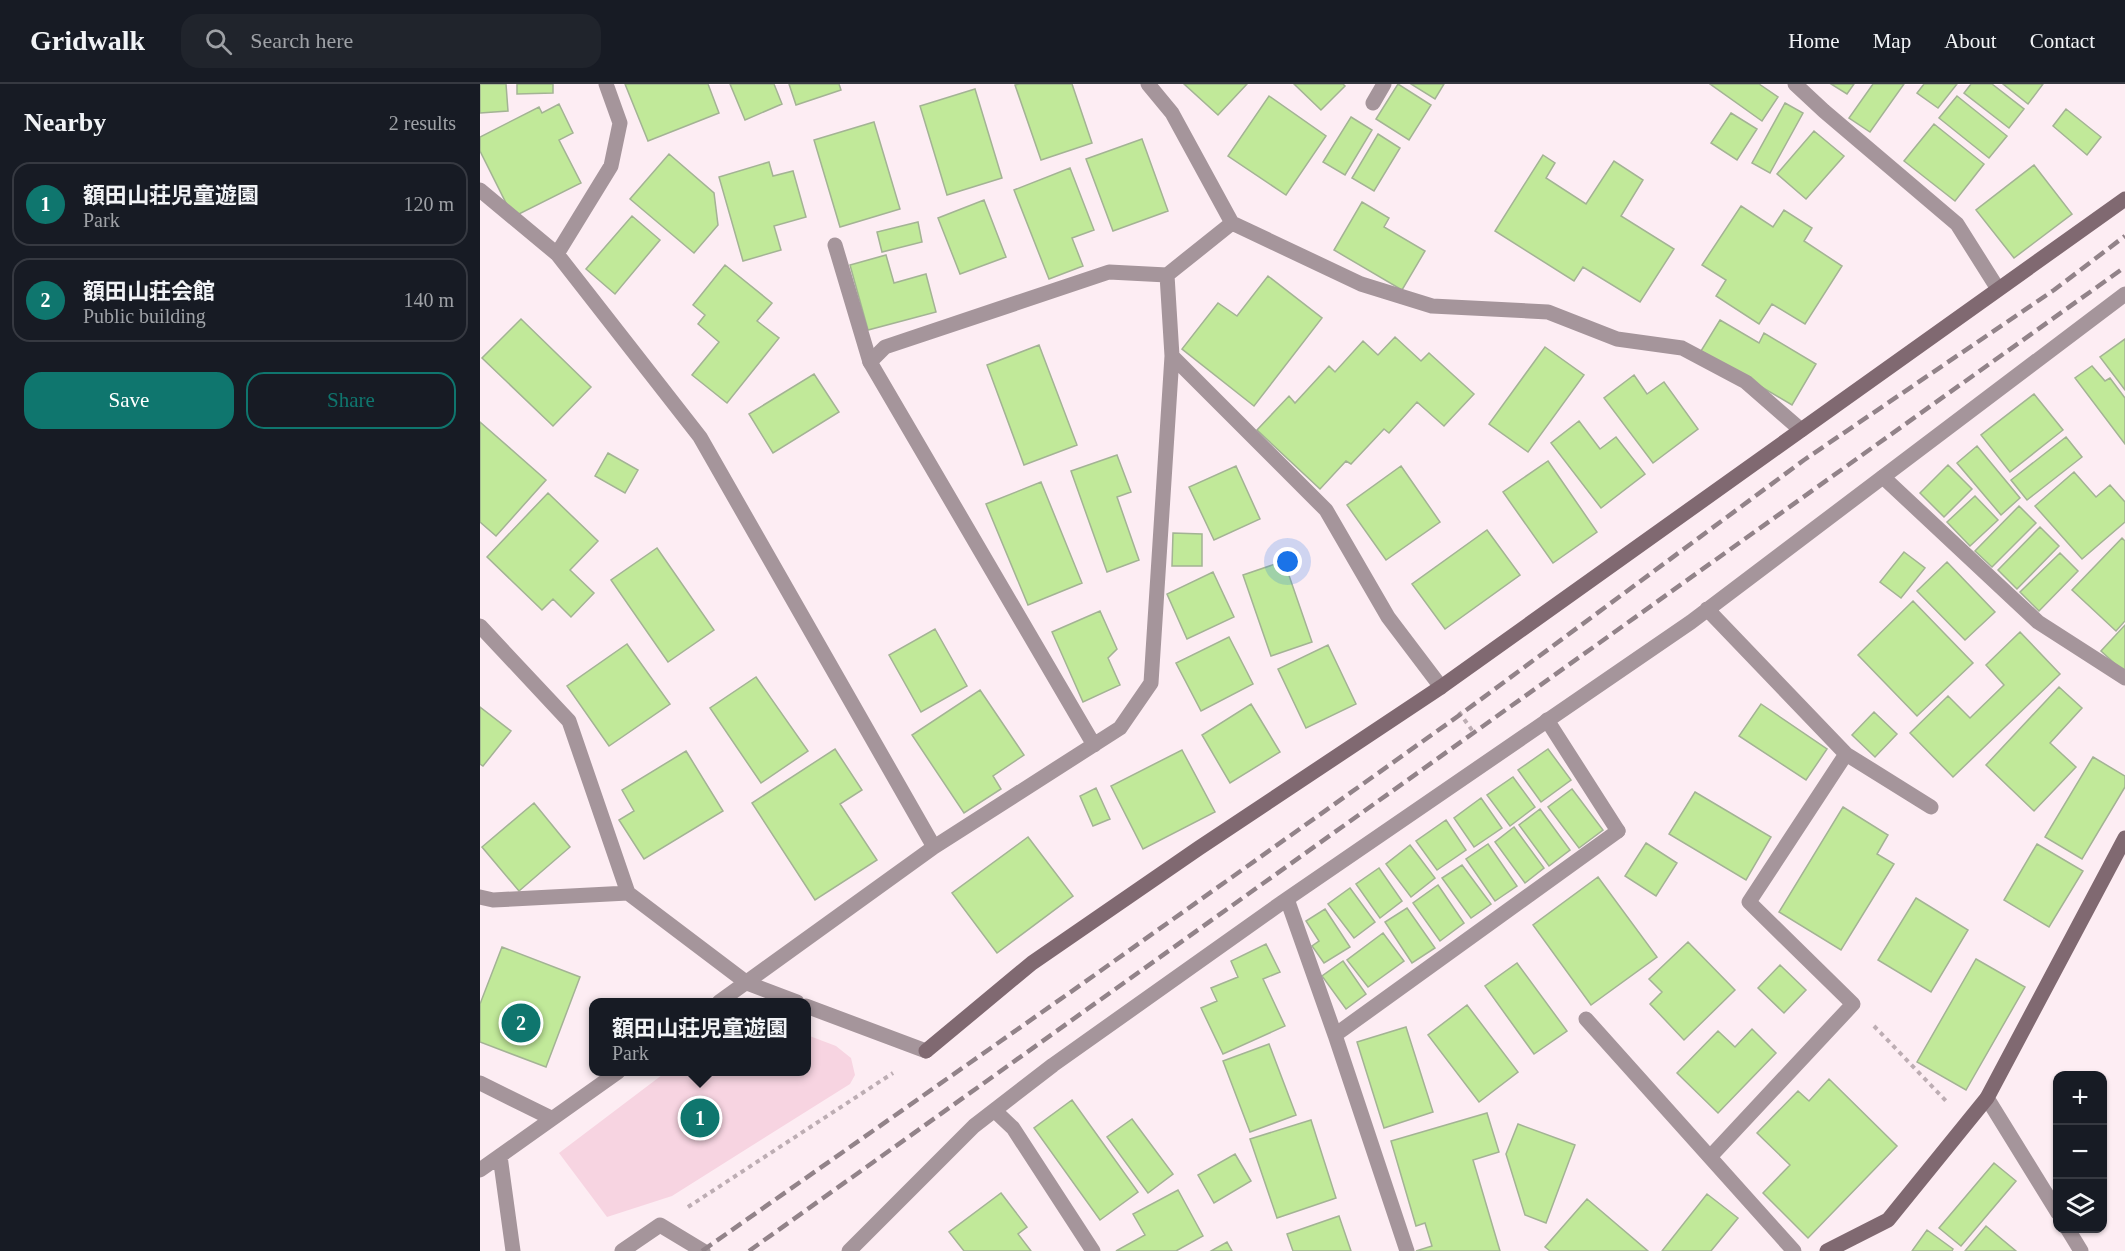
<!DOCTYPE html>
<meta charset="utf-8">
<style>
:root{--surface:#171b24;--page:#20242c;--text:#f1f3f6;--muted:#9ea1a6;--line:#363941;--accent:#0f766e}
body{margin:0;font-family:"Times New Roman","Noto Sans JP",serif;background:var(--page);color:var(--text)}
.controls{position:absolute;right:18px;bottom:18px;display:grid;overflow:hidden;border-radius:12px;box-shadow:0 2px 4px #0004}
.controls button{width:54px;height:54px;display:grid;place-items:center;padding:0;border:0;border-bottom:2px solid var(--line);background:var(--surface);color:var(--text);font:30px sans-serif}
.you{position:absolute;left:808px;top:478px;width:21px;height:21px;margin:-15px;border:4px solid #fff;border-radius:50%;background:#1a73e8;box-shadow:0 0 0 9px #1a73e833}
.badge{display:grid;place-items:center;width:39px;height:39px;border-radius:50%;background:var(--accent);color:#fff;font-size:20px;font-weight:700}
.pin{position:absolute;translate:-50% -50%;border:3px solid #fff;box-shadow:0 2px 6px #0006}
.popup{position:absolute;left:109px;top:914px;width:222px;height:78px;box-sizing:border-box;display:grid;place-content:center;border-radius:12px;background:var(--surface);filter:drop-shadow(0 2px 4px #0005);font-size:20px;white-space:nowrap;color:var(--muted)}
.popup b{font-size:22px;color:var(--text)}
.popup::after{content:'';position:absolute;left:50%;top:100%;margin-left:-12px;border:12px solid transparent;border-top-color:var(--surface)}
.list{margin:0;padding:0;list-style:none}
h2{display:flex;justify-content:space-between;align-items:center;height:78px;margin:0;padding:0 24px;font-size:26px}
h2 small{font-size:20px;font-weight:400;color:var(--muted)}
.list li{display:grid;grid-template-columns:39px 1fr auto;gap:18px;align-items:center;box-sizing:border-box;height:84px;margin:0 12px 12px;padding:0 12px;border:2px solid var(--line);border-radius:18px}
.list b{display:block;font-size:22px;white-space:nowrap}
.list p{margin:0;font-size:20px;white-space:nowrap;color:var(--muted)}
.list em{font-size:20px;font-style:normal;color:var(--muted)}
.actions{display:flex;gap:12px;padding:18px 24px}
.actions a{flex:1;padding:14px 0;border:2px solid var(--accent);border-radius:18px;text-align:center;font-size:21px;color:var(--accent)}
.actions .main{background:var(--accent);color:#fff}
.icon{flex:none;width:33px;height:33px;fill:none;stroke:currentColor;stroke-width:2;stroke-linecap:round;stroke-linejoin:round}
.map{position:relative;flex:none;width:1645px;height:1167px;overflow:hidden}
header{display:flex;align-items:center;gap:36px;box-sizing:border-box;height:84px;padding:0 30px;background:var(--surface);border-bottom:2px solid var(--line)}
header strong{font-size:28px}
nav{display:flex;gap:33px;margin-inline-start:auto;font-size:21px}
.search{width:420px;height:54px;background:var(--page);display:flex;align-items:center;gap:15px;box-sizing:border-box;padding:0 21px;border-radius:18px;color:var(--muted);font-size:22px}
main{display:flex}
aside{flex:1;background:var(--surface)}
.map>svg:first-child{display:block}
.green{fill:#f7d4e1}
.building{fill:#c1e999;stroke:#a3b394;stroke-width:1.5}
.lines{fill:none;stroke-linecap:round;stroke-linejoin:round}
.path{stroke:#bdadb3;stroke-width:4;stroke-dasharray:4.5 4.5;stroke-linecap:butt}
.lane{stroke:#a5959b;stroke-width:15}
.street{stroke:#a5959b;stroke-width:15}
.secondary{stroke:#806971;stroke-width:15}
.rail{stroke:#928389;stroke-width:4.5;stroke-dasharray:12 6;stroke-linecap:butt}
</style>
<header>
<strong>Gridwalk</strong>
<div class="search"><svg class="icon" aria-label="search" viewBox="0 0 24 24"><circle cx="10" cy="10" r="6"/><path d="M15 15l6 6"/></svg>Search here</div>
<nav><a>Home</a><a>Map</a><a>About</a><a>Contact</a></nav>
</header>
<main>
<aside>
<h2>Nearby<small>2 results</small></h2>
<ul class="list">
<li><span class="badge">1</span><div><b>額田山荘児童遊園</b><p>Park</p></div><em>120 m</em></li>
<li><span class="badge">2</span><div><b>額田山荘会館</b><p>Public building</p></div><em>140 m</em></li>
</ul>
<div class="actions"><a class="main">Save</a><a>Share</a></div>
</aside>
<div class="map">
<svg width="1645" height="1167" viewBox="0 0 1645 1167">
<rect width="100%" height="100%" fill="#fdedf3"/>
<!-- green -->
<path class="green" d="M 327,951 L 356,962 L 371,974 L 375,991 L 370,1000 L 192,1112 L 127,1133 L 79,1069 L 186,988 L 326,988 Z"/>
<!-- building -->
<path class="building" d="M 0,0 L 26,0 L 28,27 L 0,29 Z
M 37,0 L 73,0 L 73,9 L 37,10 Z
M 145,0 L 228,0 L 239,29 L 168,57 Z
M 250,0 L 294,0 L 302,20 L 265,36 Z
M 309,0 L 359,0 L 361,6 L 316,21 Z
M 539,0 L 592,0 L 612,59 L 561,76 L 535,1 Z
M 704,0 L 767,0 L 738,31 Z
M 814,0 L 863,0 L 865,2 L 841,26 Z
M 918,0 L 951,21 L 929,56 L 896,35 Z
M 931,0 L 964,0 L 955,15 Z
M 1230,0 L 1279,0 L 1298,13 L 1282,37 Z
M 1351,0 L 1374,0 L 1367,10 Z
M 1393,0 L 1424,0 L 1390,48 L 1369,34 Z
M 1444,0 L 1477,0 L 1458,24 L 1437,9 Z
M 1491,0 L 1512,0 L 1544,25 L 1529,44 L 1484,9 Z
M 1523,0 L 1563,0 L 1548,20 Z
M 495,5 L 522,94 L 467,111 L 440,22 Z
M 789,12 L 846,52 L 806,111 L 748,72 Z
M 1477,12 L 1527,52 L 1509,74 L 1459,34 Z
M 1305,19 L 1323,29 L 1290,89 L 1272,79 Z
M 79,20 L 93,49 L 79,56 L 101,99 L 33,133 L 0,67 L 0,53 L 59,23 L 62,29 Z
M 1586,25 L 1621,53 L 1607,71 L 1573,42 Z
M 1251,29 L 1277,45 L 1257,76 L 1231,59 Z
M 871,33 L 892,46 L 865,91 L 843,78 Z
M 394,38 L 420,125 L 360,143 L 334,56 Z
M 1454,40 L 1504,80 L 1475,117 L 1424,77 Z
M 1334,47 L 1364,72 L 1326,115 L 1297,90 Z
M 898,50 L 920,64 L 894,107 L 872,94 Z
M 662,55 L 688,127 L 633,147 L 606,75 Z
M 189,70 L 234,109 L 238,141 L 214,169 L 150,115 Z
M 1063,71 L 1075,79 L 1066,94 L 1106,120 L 1134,77 L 1163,96 L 1141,132 L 1194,165 L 1160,218 L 1103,183 L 1094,197 L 1015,147 Z
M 289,78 L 293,92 L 313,87 L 326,133 L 294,142 L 301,166 L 263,177 L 239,93 Z
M 1554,81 L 1592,130 L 1534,174 L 1496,126 Z
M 590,84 L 614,146 L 592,154 L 603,182 L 569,195 L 534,106 Z
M 504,116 L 526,173 L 480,190 L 458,134 Z
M 882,118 L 909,134 L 904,143 L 945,167 L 922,206 L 854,166 Z
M 1261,122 L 1293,143 L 1304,126 L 1332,144 L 1324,157 L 1362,182 L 1325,240 L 1292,220 L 1279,240 L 1236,212 L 1246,196 L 1222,181 Z
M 152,132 L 180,156 L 135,210 L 106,185 Z
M 438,138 L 442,158 L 402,168 L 397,148 Z
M 406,171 L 414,199 L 446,190 L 456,228 L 388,246 L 370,181 Z
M 245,181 L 292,219 L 277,237 L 299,254 L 247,319 L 212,291 L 239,258 L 218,240 L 225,231 L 213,221 Z
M 788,192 L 842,234 L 774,322 L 702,265 L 738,219 L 757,232 Z
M 41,235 L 111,303 L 73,342 L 2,274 Z
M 1240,236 L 1279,259 L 1284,249 L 1336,280 L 1312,321 L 1221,267 Z
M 915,253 L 941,277 L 949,269 L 994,310 L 964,342 L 937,318 L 909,349 L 904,345 L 871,380 L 866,377 L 840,405 L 777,346 L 809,312 L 815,319 L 849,282 L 855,288 L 883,257 L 898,271 Z
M 1645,255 L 1645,306 L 1620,273 Z
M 559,261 L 597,361 L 544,381 L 507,281 Z
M 1065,263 L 1104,291 L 1048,368 L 1009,340 Z
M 1612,282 L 1625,297 L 1630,294 L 1645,314 L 1645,360 L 1595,294 Z
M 334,290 L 359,328 L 293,369 L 269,330 Z
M 1154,291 L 1167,310 L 1184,298 L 1218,345 L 1173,379 L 1124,314 Z
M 1554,310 L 1583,346 L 1530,388 L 1501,351 Z
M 1099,337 L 1120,365 L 1136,353 L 1165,390 L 1121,424 L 1071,359 Z
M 0,338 L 66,396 L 16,452 L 0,438 Z
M 1586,353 L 1602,373 L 1547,416 L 1531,396 Z
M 1497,362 L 1540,414 L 1521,431 L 1477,379 Z
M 128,369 L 158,386 L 145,409 L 115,392 Z
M 637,371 L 651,408 L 637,413 L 659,476 L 627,488 L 591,387 Z
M 1068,377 L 1117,448 L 1073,479 L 1023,408 Z
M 1468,381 L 1492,405 L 1464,433 L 1440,409 Z
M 756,382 L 780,435 L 734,456 L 709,403 Z
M 921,382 L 960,438 L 906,476 L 867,421 Z
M 1594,388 L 1616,413 L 1630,401 L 1645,418 L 1645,438 L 1602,475 L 1555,422 Z
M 561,398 L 602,499 L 548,521 L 506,420 Z
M 68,409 L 118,457 L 90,486 L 114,509 L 91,533 L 73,515 L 62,526 L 7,473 Z
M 1495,412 L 1518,436 L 1490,462 L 1467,438 Z
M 1539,422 L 1556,439 L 1512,483 L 1495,467 Z
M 1560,443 L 1579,462 L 1537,505 L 1518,486 Z
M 1007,446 L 1040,491 L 965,545 L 932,500 Z
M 693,449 L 722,450 L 722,482 L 692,482 Z
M 1642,454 L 1645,457 L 1645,537 L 1636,547 L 1592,506 Z
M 177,464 L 234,546 L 188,578 L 131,496 Z
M 1424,468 L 1445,484 L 1421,514 L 1400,498 Z
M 1580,469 L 1598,487 L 1559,527 L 1540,508 Z
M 804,477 L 832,558 L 791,572 L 763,491 Z
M 1467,478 L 1515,528 L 1485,556 L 1437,507 Z
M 733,488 L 754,533 L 707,555 L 687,510 Z
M 1433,517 L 1493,579 L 1437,632 L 1378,571 Z
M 620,527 L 637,565 L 628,574 L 640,601 L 603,618 L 572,548 Z
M 1645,541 L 1645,587 L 1644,588 L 1621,567 Z
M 455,545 L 487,602 L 441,628 L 409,571 Z
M 1540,548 L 1580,590 L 1473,693 L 1430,649 L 1468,612 L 1490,634 L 1524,601 L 1506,581 Z
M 749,553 L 773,600 L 721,627 L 696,579 Z
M 147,560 L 190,620 L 129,662 L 87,602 Z
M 848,561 L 876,620 L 826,644 L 798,585 Z
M 276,593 L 328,667 L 281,699 L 230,624 Z
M 1579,603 L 1602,624 L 1570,659 L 1596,683 L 1554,727 L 1506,681 Z
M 500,606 L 544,671 L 513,692 L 521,705 L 484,729 L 432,651 Z
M 771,620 L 800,668 L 750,699 L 722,651 Z
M 1281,620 L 1347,665 L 1326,696 L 1259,652 Z
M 0,623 L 31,647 L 3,682 L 0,680 Z
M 1394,628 L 1417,650 L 1395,673 L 1372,651 Z
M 355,665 L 382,706 L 360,720 L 397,776 L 335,816 L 272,719 Z
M 1068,665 L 1091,696 L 1061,718 L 1038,686 Z
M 702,666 L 735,728 L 663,765 L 631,702 Z
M 206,667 L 243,727 L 164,775 L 139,736 L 154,727 L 142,706 Z
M 1613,673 L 1645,692 L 1645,703 L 1602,775 L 1565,753 Z
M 1033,693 L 1055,723 L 1030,742 L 1007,711 Z
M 616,704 L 630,735 L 613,742 L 600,712 Z
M 1092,705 L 1123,746 L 1099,764 L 1068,723 Z
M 1215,708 L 1291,753 L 1266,796 L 1189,750 Z
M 1001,714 L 1022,744 L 994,763 L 974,734 Z
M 54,719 L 90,763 L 39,807 L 2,763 Z
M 1363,723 L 1408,751 L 1397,770 L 1414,780 L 1361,866 L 1299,828 Z
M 1060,725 L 1090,766 L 1069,782 L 1039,741 Z
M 966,736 L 986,766 L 957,786 L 936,757 Z
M 1034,743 L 1064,784 L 1045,799 L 1015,758 Z
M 548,753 L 593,812 L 517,869 L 472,809 Z
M 1166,759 L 1197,779 L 1176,812 L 1145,792 Z
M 1008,760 L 1037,802 L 1015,817 L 986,775 Z
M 1557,760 L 1603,787 L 1569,843 L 1524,816 Z
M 930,761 L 955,794 L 931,813 L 906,780 Z
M 982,781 L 1011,820 L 991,834 L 962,794 Z
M 899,784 L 922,817 L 900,834 L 876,800 Z
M 1118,793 L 1177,873 L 1111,921 L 1053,841 Z
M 958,801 L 984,839 L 960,857 L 933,819 Z
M 870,804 L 895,838 L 874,854 L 848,820 Z
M 1436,814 L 1488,846 L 1451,908 L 1398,876 Z
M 927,824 L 955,864 L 932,879 L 905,838 Z
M 845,825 L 870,863 L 844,879 L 832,862 L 839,857 L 826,837 Z
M 903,849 L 924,877 L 888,903 L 867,876 Z
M 1208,858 L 1255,906 L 1204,956 L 1170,920 L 1182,908 L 1169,895 Z
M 786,860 L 800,888 L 783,895 L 805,942 L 743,970 L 721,924 L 737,917 L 731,904 L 758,893 L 751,877 Z
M 22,863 L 100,893 L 66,983 L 0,958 L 0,920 Z
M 1496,875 L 1545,903 L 1486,1006 L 1437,978 Z
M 863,877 L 886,910 L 866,925 L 842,892 Z
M 1037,879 L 1087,947 L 1054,970 L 1005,902 Z
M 1300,881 L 1326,906 L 1304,929 L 1278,904 Z
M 987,921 L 1038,988 L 999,1018 L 948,951 Z
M 926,943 L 953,1028 L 904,1044 L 877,958 Z
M 1272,945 L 1296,969 L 1238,1029 L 1197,989 L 1238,947 L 1255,963 Z
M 789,960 L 816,1031 L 770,1048 L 743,977 Z
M 1349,995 L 1417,1062 L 1328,1154 L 1283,1109 L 1310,1081 L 1277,1049 L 1318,1007 L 1329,1017 Z
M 592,1016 L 658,1108 L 620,1136 L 554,1044 Z
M 1007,1029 L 1019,1068 L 993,1076 L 1020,1167 L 936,1167 L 952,1162 L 945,1139 L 936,1142 L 911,1057 Z
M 652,1035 L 693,1090 L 668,1109 L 627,1053 Z
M 831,1036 L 856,1114 L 797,1134 L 770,1055 Z
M 1038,1040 L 1095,1061 L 1066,1139 L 1045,1131 L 1026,1070 Z
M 755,1070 L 771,1097 L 734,1119 L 718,1091 Z
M 1514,1079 L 1536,1097 L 1481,1162 L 1459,1144 Z
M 698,1106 L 723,1152 L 696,1167 L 636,1167 L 665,1151 L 653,1130 Z
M 521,1109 L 547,1143 L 538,1150 L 551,1167 L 484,1167 L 469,1148 Z
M 1227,1110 L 1258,1134 L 1231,1167 L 1182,1167 Z
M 1107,1115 L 1168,1167 L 1070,1167 L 1065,1163 Z
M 859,1132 L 871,1167 L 813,1167 L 807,1150 Z
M 1506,1142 L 1536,1167 L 1485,1167 Z
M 1447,1146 L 1473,1165 L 1472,1167 L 1432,1167 Z
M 747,1158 L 752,1167 L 731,1167 Z"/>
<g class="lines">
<!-- path -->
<path class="path" d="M 979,628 L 994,649
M 1394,942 L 1466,1017
M 208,1123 L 413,989"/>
<!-- lane -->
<path class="lane" d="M 893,19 L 904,0
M 355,161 L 390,278
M 1403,393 L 1558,538 L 1645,594
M 1067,636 L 1138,747"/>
<!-- street -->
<path class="street" d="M 668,0 L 692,29 L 752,139 L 687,191 L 692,272 L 846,426 L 908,533 L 961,603
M 1315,0 L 1344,27 L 1477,140 L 1518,205
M 0,106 L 77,170 L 220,353 L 454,763
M 752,139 L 881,200 L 952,222 L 1068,228 L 1137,255 L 1202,264 L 1266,298 L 1321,346
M 77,170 L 131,82 L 140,39 L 126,0
M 1227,525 L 1366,670 L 1269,818 L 1373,920 L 1230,1073
M 0,542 L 89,637 L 148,809 L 267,899 L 317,918
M 614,661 L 390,278 L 405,263 L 629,188 L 687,191
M 1366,670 L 1451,723
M 0,813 L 13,816 L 148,809
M 807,815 L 855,951
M 239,918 L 454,763 L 640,644 L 671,599 L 692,272
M 326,922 L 446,967
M 1106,935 L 1314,1167
M 0,999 L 71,1034
M 1507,1014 L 1578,1129
M 515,1027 L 533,1044 L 613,1167
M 20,1072 L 33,1167
M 0,1086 L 138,988
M 1587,1144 L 1601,1167
M 142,1167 L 180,1141 L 223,1167
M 369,1167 L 494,1042 L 573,981 L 807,815 L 1211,538 L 1645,210
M 927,1167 L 855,951 L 1138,747"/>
<!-- secondary -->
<path class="secondary" d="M 446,967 L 552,879 L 719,764 L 961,603 L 1645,115
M 1347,1167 L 1408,1136 L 1507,1014 L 1645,754"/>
<!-- rail -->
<path class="rail" d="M 222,1167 L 602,900 L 981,630 L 1324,376 L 1574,206 L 1645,152
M 269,1167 L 1645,183"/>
</g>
</svg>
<div class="controls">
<button>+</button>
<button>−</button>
<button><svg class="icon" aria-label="layers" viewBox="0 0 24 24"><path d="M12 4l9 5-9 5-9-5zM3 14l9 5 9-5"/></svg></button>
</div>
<div class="you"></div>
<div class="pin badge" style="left:220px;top:1034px">1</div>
<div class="popup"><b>額田山荘児童遊園</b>Park</div>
<div class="pin badge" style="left:41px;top:939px">2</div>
</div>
</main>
